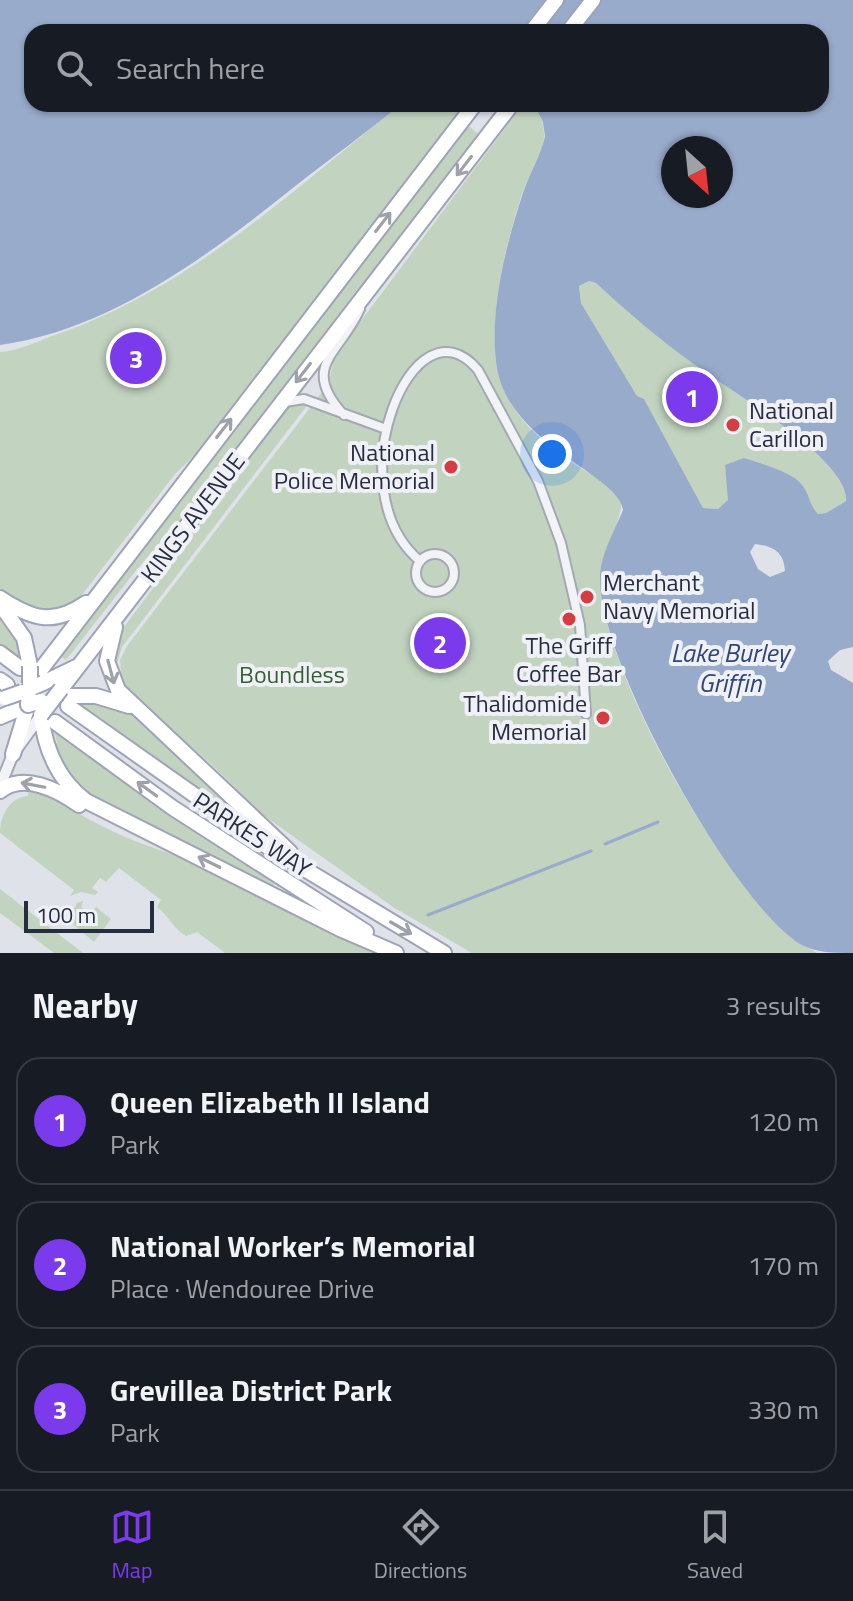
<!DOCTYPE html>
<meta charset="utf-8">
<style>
:root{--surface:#171b24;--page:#242831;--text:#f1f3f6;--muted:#9ea1a6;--line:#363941;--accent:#7c3aed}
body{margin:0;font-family:"Titillium Web",sans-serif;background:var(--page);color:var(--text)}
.compass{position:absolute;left:661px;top:136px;width:72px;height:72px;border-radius:50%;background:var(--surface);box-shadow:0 2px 6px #0004;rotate:153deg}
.scale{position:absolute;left:24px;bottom:20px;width:130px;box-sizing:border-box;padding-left:8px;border:4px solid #272d41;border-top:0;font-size:22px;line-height:28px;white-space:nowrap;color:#272d41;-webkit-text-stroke:6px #eff1f7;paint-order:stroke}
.you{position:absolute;left:552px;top:454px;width:28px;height:28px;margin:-20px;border:6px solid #fff;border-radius:50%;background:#1a73e8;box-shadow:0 0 0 12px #1a73e833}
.badge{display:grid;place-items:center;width:52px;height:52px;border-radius:50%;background:var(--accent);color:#fff;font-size:26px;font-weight:700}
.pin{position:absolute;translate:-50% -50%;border:4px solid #fff;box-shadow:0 2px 8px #0006}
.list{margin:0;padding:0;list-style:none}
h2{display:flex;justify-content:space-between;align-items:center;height:104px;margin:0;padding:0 32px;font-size:34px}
h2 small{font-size:26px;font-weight:400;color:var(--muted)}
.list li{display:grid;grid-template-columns:52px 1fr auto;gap:24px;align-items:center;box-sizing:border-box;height:128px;margin:0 16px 16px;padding:0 16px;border:2px solid var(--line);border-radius:24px}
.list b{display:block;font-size:30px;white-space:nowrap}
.list p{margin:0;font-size:26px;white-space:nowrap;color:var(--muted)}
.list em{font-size:26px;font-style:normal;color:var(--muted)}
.icon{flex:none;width:44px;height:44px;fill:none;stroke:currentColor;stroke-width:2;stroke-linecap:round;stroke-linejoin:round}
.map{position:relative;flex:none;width:853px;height:953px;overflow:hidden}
.search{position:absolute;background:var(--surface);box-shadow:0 2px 6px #0004;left:24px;right:24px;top:24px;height:88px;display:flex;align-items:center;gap:20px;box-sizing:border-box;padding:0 28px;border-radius:24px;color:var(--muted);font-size:30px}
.sheet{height:536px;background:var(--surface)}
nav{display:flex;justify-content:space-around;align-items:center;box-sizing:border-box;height:112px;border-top:2px solid var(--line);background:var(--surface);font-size:22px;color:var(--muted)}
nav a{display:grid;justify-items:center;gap:4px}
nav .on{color:var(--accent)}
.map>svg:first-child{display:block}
.green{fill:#c2d4c0}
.water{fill:#98abcb;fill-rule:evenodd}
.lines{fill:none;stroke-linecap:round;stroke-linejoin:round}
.stream{stroke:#98abcb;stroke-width:3}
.minor-casing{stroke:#a4a8b3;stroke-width:12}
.tertiary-casing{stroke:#a4a8b3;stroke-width:14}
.primary-casing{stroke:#9ea4b6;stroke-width:18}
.minor{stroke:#f2f3f7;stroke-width:8}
.tertiary{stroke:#f2f3f7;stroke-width:10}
.primary{stroke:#fff;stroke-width:14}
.primary-bridge-casing{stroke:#9ea4b6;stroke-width:18;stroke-linecap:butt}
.primary-bridge{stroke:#fff;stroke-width:14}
.oneway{stroke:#9ea0aa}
.poi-dot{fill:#d53d41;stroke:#eff1f7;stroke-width:3}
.labels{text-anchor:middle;stroke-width:8;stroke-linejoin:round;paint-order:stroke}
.poi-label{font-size:24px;fill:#272d41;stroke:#eff1f7;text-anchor:start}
.street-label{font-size:24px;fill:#272d41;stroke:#eff1f7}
.park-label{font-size:24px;fill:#365e34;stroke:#eff1f7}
.water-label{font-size:26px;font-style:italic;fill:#2f4678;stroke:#eff1f7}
</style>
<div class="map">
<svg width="853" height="953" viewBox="0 0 853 953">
<rect width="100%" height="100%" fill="#dfe2e9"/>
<!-- green -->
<path class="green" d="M 401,104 L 466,104 L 201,449 L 175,474 L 78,600 L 50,613 L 18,604 L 0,588 L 0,352 C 18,351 36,342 52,336 C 187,291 292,191 401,104 Z
M 523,104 L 534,104 C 540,114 545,125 544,138 C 542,157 528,176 522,194 C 506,243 490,309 496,361 C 502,410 543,446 584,470 C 597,478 614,484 621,499 C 626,511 598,562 601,591 C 611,687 733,907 817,953 L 472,953 L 393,907 L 263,815 L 211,764 L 125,690 L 115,674 L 121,672 L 120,660 L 127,646 L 329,383 L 334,357 Z
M 466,124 L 481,136 L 195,506 L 137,569 L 66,660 L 60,656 Z
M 589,281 L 596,282 C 626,312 660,339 695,365 C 726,388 850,460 846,501 L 826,513 L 818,514 C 809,504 809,496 803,486 C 794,472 759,463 744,458 L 725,466 L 729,500 L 718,509 L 703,508 L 644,399 L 637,396 L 581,303 L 579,286 Z
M 292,402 L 309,403 L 122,647 L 116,667 L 113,660 L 121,631 Z
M 0,610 L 22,647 L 17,649 L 20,659 L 0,644 Z
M 89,699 L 131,710 L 244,817 L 242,820 L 77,703 L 88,703 Z
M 54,731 L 274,884 L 272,887 L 85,793 L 70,778 L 53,745 L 57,743 Z
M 29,790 C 57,796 72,811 96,823 C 121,836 146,846 172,854 L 375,953 L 225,953 L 197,932 L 186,936 C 173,929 169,916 157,907 L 161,900 L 119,868 L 106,882 L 100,878 L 92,888 L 98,892 L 95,895 L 81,892 L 70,896 L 74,890 L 0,833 C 0,816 10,797 28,796 Z
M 0,889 L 83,953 L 54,953 L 0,913 Z
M 83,901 L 81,907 L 90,914 L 96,907 L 111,919 L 94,942 L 68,920 L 77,903 Z"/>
<!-- water -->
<path class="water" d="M 0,0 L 853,0 L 853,647 L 840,650 L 828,661 L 831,670 L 853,683 L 853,953 C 833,953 817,953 800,944 C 731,901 599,661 600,579 C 600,555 614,532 623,510 C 620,475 510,445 497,368 C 488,314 506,244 523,193 C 529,174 541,156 545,136 L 543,122 L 534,104 L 821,104 L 821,32 L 32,32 L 32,104 L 401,104 C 366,133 330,159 294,187 C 209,255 110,330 0,345 ZM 673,148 L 721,148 L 721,196 L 673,196 ZM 589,281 L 596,283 C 627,312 660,340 695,365 C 726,388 850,460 846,501 L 826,513 L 818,514 C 809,504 810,496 803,486 C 794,472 759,463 744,458 L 725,465 L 728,500 L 718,509 L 703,508 L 644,399 L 637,396 L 581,303 L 579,286 ZM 755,544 C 773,546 784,552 785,571 L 770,577 L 758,569 L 750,552 Z"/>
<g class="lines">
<!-- stream -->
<path class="stream" d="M 605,844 L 658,822
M 428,915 L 591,851"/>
<!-- minor casing -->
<g class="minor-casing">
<path id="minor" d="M 285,402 L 304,399 L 386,429
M 344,415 C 299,366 340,354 360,309
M416 573a19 19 0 1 1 38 0a19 19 0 1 1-38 0Z
M 420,561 C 334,489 413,292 478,370 L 538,481 L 561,543 L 580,625 L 586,714"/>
</g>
<!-- tertiary casing -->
<g class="tertiary-casing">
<path id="tertiary" d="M 0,786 L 13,754 L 41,715"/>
</g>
<!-- primary casing -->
<g class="primary-casing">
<path id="primary" d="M 531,32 L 556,0
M 568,32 L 593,0
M 0,598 C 32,619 53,626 86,603
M 0,604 L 24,638 L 30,666
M 115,627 L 107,661 L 118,690 L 290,852
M 0,653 L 20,668
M 39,672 L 475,104
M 0,680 L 7,685
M 43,683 L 76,667
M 61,689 L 512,104
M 70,696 L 96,696 L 129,706
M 68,706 L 268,847 L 444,953
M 41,715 C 45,749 58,780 86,801 L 340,929 L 396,953
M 0,717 L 28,705
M 55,722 L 173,808 L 366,932
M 13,754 L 28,705
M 0,791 C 23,772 58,790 79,805"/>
</g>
<!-- minor -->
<use href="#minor" class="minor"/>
<!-- tertiary -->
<use href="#tertiary" class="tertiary"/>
<!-- primary -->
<use href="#primary" class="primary"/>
<!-- primary-bridge casing -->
<g class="primary-bridge-casing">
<path id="primary-bridge" d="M 30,683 L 30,666
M 5,698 L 22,692
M 41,701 L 28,705 L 29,689 L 43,683
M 41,715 L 61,689"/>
</g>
<!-- primary-bridge -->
<use href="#primary-bridge" class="primary-bridge"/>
</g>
<!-- one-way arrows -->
<defs><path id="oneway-shaft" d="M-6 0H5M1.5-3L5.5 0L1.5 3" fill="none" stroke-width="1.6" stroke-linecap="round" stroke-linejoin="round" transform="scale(2)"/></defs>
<g class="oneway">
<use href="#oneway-shaft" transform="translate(464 166) rotate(128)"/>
<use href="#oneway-shaft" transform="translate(383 222) rotate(-52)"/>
<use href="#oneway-shaft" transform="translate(303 373) rotate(128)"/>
<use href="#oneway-shaft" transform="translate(224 428) rotate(-52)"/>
<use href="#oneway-shaft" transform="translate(111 672) rotate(75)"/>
<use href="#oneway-shaft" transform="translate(33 785) rotate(-169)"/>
<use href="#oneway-shaft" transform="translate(147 789) rotate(-144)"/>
<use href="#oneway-shaft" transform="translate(209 862) rotate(-154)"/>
<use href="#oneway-shaft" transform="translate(401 928) rotate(30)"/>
</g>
<!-- markers -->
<g class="poi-dot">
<circle cx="733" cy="425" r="8"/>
<circle cx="451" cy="467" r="8"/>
<circle cx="587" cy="597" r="8"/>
<circle cx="569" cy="619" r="8"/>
<circle cx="603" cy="718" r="8"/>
</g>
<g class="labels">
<!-- poi labels -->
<g class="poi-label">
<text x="749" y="419">National<tspan x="749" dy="28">Carillon</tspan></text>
<text x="435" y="461" text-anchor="end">National<tspan x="435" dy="28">Police Memorial</tspan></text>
<text x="603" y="591">Merchant<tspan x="603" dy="28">Navy Memorial</tspan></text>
<text x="569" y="654" text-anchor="middle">The Griff<tspan x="569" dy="28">Coffee Bar</tspan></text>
<text x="587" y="712" text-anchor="end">Thalidomide<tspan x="587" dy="28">Memorial</tspan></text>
</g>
<!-- street labels -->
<g class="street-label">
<text transform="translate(193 518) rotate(-53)" y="8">KINGS AVENUE</text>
<text transform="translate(252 835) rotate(33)" y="8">PARKES WAY</text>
</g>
<!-- park labels -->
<g class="park-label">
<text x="292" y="683">Boundless</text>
</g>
<!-- water labels -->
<g class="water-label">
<text x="730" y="662">Lake Burley<tspan x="730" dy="30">Griffin</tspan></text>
</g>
</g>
</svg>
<svg class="compass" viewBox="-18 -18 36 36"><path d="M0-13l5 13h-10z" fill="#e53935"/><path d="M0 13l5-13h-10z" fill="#9ea1a6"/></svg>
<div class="scale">100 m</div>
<div class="you"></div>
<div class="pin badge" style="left:692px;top:397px">1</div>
<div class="pin badge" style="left:440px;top:643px">2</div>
<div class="pin badge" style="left:136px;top:358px">3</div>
<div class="search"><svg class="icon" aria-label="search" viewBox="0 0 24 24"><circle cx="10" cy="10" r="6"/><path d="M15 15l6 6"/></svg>Search here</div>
</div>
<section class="sheet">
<h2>Nearby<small>3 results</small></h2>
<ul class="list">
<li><span class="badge">1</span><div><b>Queen Elizabeth II Island</b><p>Park</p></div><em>120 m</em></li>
<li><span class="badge">2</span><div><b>National Worker’s Memorial</b><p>Place · Wendouree Drive</p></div><em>170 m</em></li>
<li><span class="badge">3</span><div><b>Grevillea District Park</b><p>Park</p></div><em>330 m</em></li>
</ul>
</section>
<nav>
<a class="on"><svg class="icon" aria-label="map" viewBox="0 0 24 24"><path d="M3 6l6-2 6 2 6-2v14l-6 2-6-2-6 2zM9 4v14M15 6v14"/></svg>Map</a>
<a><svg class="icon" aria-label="directions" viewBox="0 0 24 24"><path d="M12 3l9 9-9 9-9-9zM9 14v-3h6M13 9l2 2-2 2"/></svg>Directions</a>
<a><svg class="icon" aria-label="saved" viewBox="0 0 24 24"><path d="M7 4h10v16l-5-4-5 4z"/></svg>Saved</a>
</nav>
